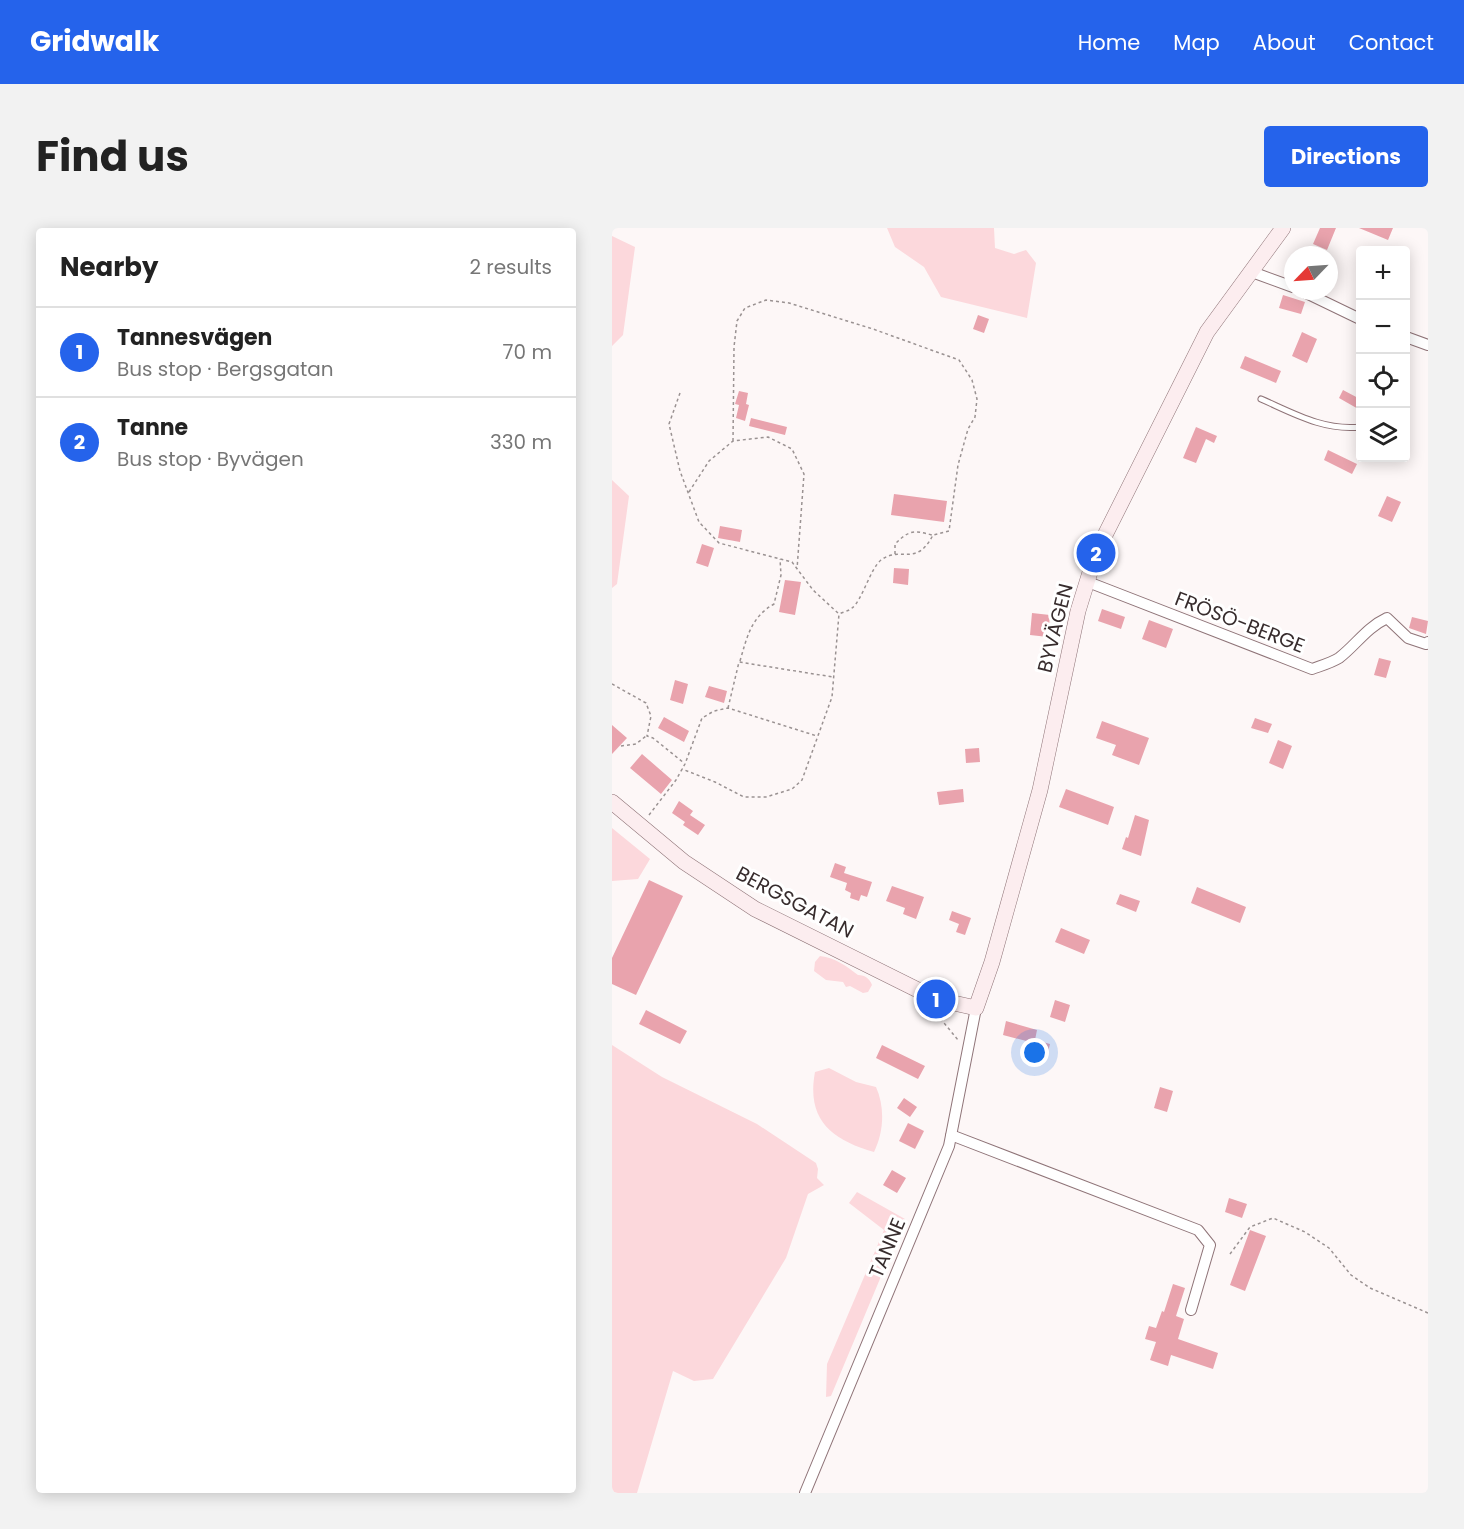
<!DOCTYPE html>
<meta charset="utf-8">
<style>
:root{--surface:#fff;--page:#f2f2f2;--text:#222;--muted:#767676;--line:#e0e0e0;--accent:#2563eb}
body{margin:0;font-family:Poppins,sans-serif;background:var(--page);color:var(--text)}
.controls{position:absolute;right:18px;top:18px;display:grid;overflow:hidden;border-radius:6px;box-shadow:0 3px 15px #0003}
.controls button{width:54px;height:54px;display:grid;place-items:center;padding:0;border:0;border-bottom:2px solid var(--line);background:var(--surface);color:var(--text);font:30px sans-serif}
.compass{position:absolute;left:672px;top:18px;width:54px;height:54px;border-radius:50%;background:var(--surface);box-shadow:0 3px 15px #0003;rotate:245deg}
.you{position:absolute;left:423px;top:825px;width:21px;height:21px;margin:-15px;border:4px solid #fff;border-radius:50%;background:#1a73e8;box-shadow:0 0 0 9px #1a73e833}
.badge{display:grid;place-items:center;width:39px;height:39px;border-radius:50%;background:var(--accent);color:#fff;font-size:20px;font-weight:700}
.pin{position:absolute;translate:-50% -50%;border:3px solid #fff;box-shadow:0 2px 6px #0006}
.list{margin:0;padding:0;list-style:none}
h2{display:flex;justify-content:space-between;align-items:center;height:78px;margin:0;padding:0 24px;font-size:26px}
h2 small{font-size:20px;font-weight:400;color:var(--muted)}
.list li{display:grid;grid-template-columns:39px 1fr auto;gap:18px;align-items:center;box-sizing:border-box;height:90px;padding:0 24px;border-top:2px solid var(--line)}
.list b{display:block;font-size:22px;white-space:nowrap}
.list p{margin:0;font-size:20px;white-space:nowrap;color:var(--muted)}
.list em{font-size:20px;font-style:normal;color:var(--muted)}
.icon{flex:none;width:33px;height:33px;fill:none;stroke:currentColor;stroke-width:2;stroke-linecap:round;stroke-linejoin:round}
.map{position:relative;flex:none;width:816px;height:1265px;overflow:hidden;border-radius:6px}
header{display:flex;align-items:center;gap:36px;box-sizing:border-box;height:84px;padding:0 30px;background:var(--accent);color:#fff}
header strong{font-size:28px}
nav{display:flex;gap:33px;margin-inline-start:auto;font-size:21px}
.intro{display:flex;align-items:center;justify-content:space-between;box-sizing:border-box;height:144px;padding:0 36px}
h1{margin:0;font-size:42px}
.button{padding:15px 27px;border-radius:6px;background:var(--accent);color:#fff;font-size:21px;font-weight:700}
main{display:flex;gap:36px;padding:0 36px}
aside{flex:1;background:var(--surface);border-radius:6px;box-shadow:0 3px 15px #0003}
.map>svg:first-child{display:block}
.green{fill:#fcd8dc}
.building{fill:#e9a3ad}
.lines{fill:none;stroke-linecap:round;stroke-linejoin:round}
.lane-casing{stroke:#8f7478;stroke-width:7}
.street-casing{stroke:#8f7478;stroke-width:12}
.secondary-casing{stroke:#8f7478;stroke-width:16}
.path{stroke:#9a9292;stroke-width:1.5;stroke-dasharray:3 3;stroke-linecap:butt}
.lane{stroke:#fff;stroke-width:5}
.street{stroke:#fff;stroke-width:10}
.secondary{stroke:#fcedef;stroke-width:15}
.labels{text-anchor:middle;stroke-width:6;stroke-linejoin:round;paint-order:stroke}
.street-label{font-size:20px;fill:#372c2d;stroke:#fff}
</style>
<header>
<strong>Gridwalk</strong>
<nav><a>Home</a><a>Map</a><a>About</a><a>Contact</a></nav>
</header>
<div class="intro"><h1>Find us</h1><a class="button">Directions</a></div>
<main>
<aside>
<h2>Nearby<small>2 results</small></h2>
<ul class="list">
<li><span class="badge">1</span><div><b>Tannesvägen</b><p>Bus stop · Bergsgatan</p></div><em>70 m</em></li>
<li><span class="badge">2</span><div><b>Tanne</b><p>Bus stop · Byvägen</p></div><em>330 m</em></li>
</ul>
</aside>
<div class="map">
<svg width="816" height="1265" viewBox="0 0 816 1265">
<rect width="100%" height="100%" fill="#fdf7f7"/>
<!-- green -->
<path class="green" d="M 275,0 L 382,0 L 383,20 L 402,26 L 414,22 L 424,35 L 415,90 L 329,69 L 312,39 L 283,19 Z
M 0,8 L 23,19 L 11,107 L 0,118 Z
M 0,252 L 17,268 L 5,356 L 0,360 Z
M 0,600 L 38,631 L 26,651 L 0,653 Z
M 208,728 C 224,730 234,738 246,747 C 253,747 258,751 260,757 L 256,764 L 251,765 L 238,758 L 234,759 L 231,754 L 214,752 L 202,743 L 203,734 Z
M 0,817 L 50,849 L 145,896 L 204,935 L 206,941 L 205,950 L 212,957 L 196,966 L 174,1030 L 101,1151 L 82,1153 L 61,1143 L 25,1265 L 0,1265 Z
M 217,840 L 244,854 L 264,859 C 273,879 272,904 262,924 C 220,912 194,892 203,844 Z
M 245,964 L 293,991 L 219,1168 L 214,1169 L 215,1136 L 272,1002 L 237,975 Z"/>
<!-- building -->
<path class="building" d="M 708,0 L 724,0 L 715,22 L 701,16 Z
M 747,0 L 781,0 L 776,12 Z
M 671,67 L 693,74 L 689,86 L 667,80 Z
M 366,87 L 377,91 L 372,105 L 361,101 Z
M 690,104 L 705,111 L 695,135 L 680,128 Z
M 633,128 L 669,143 L 664,155 L 628,140 Z
M 731,162 L 748,171 L 748,182 L 727,170 Z
M 127,163 L 136,165 L 134,176 L 137,177 L 133,193 L 124,190 L 127,177 L 123,176 Z
M 139,190 L 175,199 L 173,207 L 137,198 Z
M 584,199 L 605,208 L 602,215 L 594,211 L 584,235 L 571,230 Z
M 716,222 L 745,236 L 740,246 L 712,232 Z
M 282,266 L 335,273 L 332,294 L 279,287 Z
M 775,268 L 789,274 L 780,294 L 766,288 Z
M 108,298 L 130,302 L 128,314 L 106,310 Z
M 90,316 L 102,320 L 96,339 L 84,335 Z
M 282,340 L 297,341 L 296,357 L 281,355 Z
M 173,352 L 189,354 L 183,387 L 167,384 Z
M 490,381 L 513,389 L 509,401 L 486,393 Z
M 420,385 L 438,387 L 436,409 L 418,407 Z
M 800,389 L 816,393 L 814,406 L 797,400 Z
M 537,392 L 561,401 L 554,420 L 530,411 Z
M 767,430 L 779,433 L 774,450 L 762,447 Z
M 63,452 L 76,456 L 71,476 L 58,472 Z
M 97,458 L 115,463 L 112,475 L 93,469 Z
M 52,489 L 77,503 L 72,514 L 46,500 Z
M 643,490 L 660,496 L 656,505 L 639,500 Z
M 490,493 L 537,510 L 527,537 L 500,527 L 504,517 L 484,510 Z
M 0,497 L 15,510 L 0,526 Z
M 666,512 L 680,518 L 671,541 L 657,535 Z
M 367,520 L 368,534 L 354,535 L 353,521 Z
M 30,526 L 60,552 L 49,566 L 18,540 Z
M 351,561 L 352,574 L 327,577 L 325,564 Z
M 454,561 L 502,579 L 496,597 L 447,579 Z
M 67,573 L 81,583 L 78,587 L 93,597 L 86,607 L 71,597 L 73,594 L 60,585 Z
M 523,587 L 537,592 L 529,628 L 510,621 L 514,609 L 516,610 Z
M 223,635 L 234,639 L 232,645 L 260,654 L 255,669 L 249,667 L 247,673 L 238,670 L 239,665 L 233,662 L 235,655 L 218,649 Z
M 37,652 L 71,668 L 24,767 L 0,756 L 0,730 Z
M 280,658 L 312,669 L 304,691 L 291,686 L 293,680 L 274,673 Z
M 585,659 L 634,679 L 628,695 L 579,675 Z
M 508,666 L 528,673 L 524,684 L 504,676 Z
M 340,683 L 359,690 L 353,707 L 344,704 L 347,696 L 337,692 Z
M 449,700 L 478,712 L 472,726 L 443,714 Z
M 443,772 L 458,777 L 453,794 L 438,789 Z
M 34,782 L 75,803 L 68,816 L 27,796 Z
M 394,793 L 425,802 L 423,812 L 438,816 L 435,828 L 416,823 L 418,814 L 391,807 Z
M 270,817 L 313,838 L 306,851 L 264,830 Z
M 548,859 L 561,863 L 555,884 L 542,880 Z
M 292,870 L 305,879 L 298,889 L 285,880 Z
M 296,895 L 312,903 L 303,921 L 287,913 Z
M 280,942 L 294,950 L 285,965 L 271,957 Z
M 617,970 L 635,976 L 630,990 L 613,984 Z
M 638,1002 L 654,1008 L 633,1063 L 618,1057 Z
M 561,1056 L 573,1060 L 564,1088 L 572,1091 L 566,1111 L 606,1125 L 601,1141 L 559,1127 L 556,1138 L 538,1132 L 544,1114 L 533,1111 L 537,1098 L 544,1100 L 550,1083 L 552,1084 Z"/>
<g class="lines">
<!-- lane casing -->
<g class="lane-casing">
<path id="lane" d="M 649,171 C 681,185 712,203 748,199"/>
</g>
<!-- street casing -->
<g class="street-casing">
<path id="street" d="M 640,44 L 681,59
M 690,63 L 748,91
M 794,109 L 816,117
M 476,354 L 700,441 C 708,438 719,435 727,430 C 745,416 754,400 775,390 L 796,410 L 814,416 L 816,414
M 339,907 L 586,1002 L 598,1017 L 579,1082
M 193,1265 L 337,918 L 364,780"/>
</g>
<!-- secondary casing -->
<g class="secondary-casing">
<path id="secondary" d="M 0,574 L 72,634 L 143,681 L 324,771 L 364,780 L 380,734 L 428,562 L 466,383 L 484,325 L 595,104 L 671,0"/>
</g>
<!-- path -->
<path class="path" d="M 68,165 L 57,196 L 68,243 L 87,294 L 107,315 L 180,334 L 201,362 L 227,386 L 220,469 L 190,552 L 180,561 L 154,569 L 132,569 L 103,554 L 70,541
M 121,213 L 122,119 L 125,93 L 133,80 L 154,72 L 177,75 L 261,101 L 347,132 L 360,152 L 365,171 L 363,189 L 356,201 L 346,237 L 337,303 L 321,307 C 304,340 289,317 269,332 C 258,341 250,373 240,380 C 237,383 231,384 227,386
M 77,264 L 97,233 L 121,213 L 156,209 L 180,221 L 192,246 L 185,341
M 283,326 L 283,316 C 297,302 302,302 320,307
M 128,433 C 135,409 139,389 162,376 L 169,347 L 168,331
M 0,456 L 34,475 L 39,488 L 35,508 L 41,510 L 72,535
M 116,480 L 127,434 L 221,449
M 9,518 L 24,516 L 34,508
M 37,587 L 64,552 L 73,536 L 90,490 L 102,483 L 116,480 L 205,508
M 330,785 L 328,790 L 346,812
M 618,1026 L 638,999 L 661,990 L 693,1004 L 717,1020 L 739,1047 L 758,1060 L 816,1085"/>
<!-- lane -->
<use href="#lane" class="lane"/>
<!-- street -->
<use href="#street" class="street"/>
<!-- secondary -->
<use href="#secondary" class="secondary"/>
</g>
<g class="labels">
<!-- street labels -->
<g class="street-label">
<text transform="translate(628 394) rotate(21)" y="7">FRÖSÖ-BERGE</text>
<text transform="translate(443 400) rotate(-76)" y="7">BYVÄGEN</text>
<text transform="translate(183 674) rotate(28)" y="7">BERGSGATAN</text>
<text transform="translate(275 1020) rotate(-67)" y="7">TANNE</text>
</g>
</g>
</svg>
<div class="controls">
<button>+</button>
<button>−</button>
<button><svg class="icon" aria-label="locate" viewBox="0 0 24 24"><circle cx="12" cy="12" r="6"/><path d="M12 2v4M12 18v4M2 12h4M18 12h4"/></svg></button>
<button><svg class="icon" aria-label="layers" viewBox="0 0 24 24"><path d="M12 4l9 5-9 5-9-5zM3 14l9 5 9-5"/></svg></button>
</div>
<svg class="compass" viewBox="-18 -18 36 36"><path d="M0-13l5 13h-10z" fill="#e53935"/><path d="M0 13l5-13h-10z" fill="#767676"/></svg>
<div class="you"></div>
<div class="pin badge" style="left:324px;top:771px">1</div>
<div class="pin badge" style="left:484px;top:325px">2</div>
</div>
</main>
